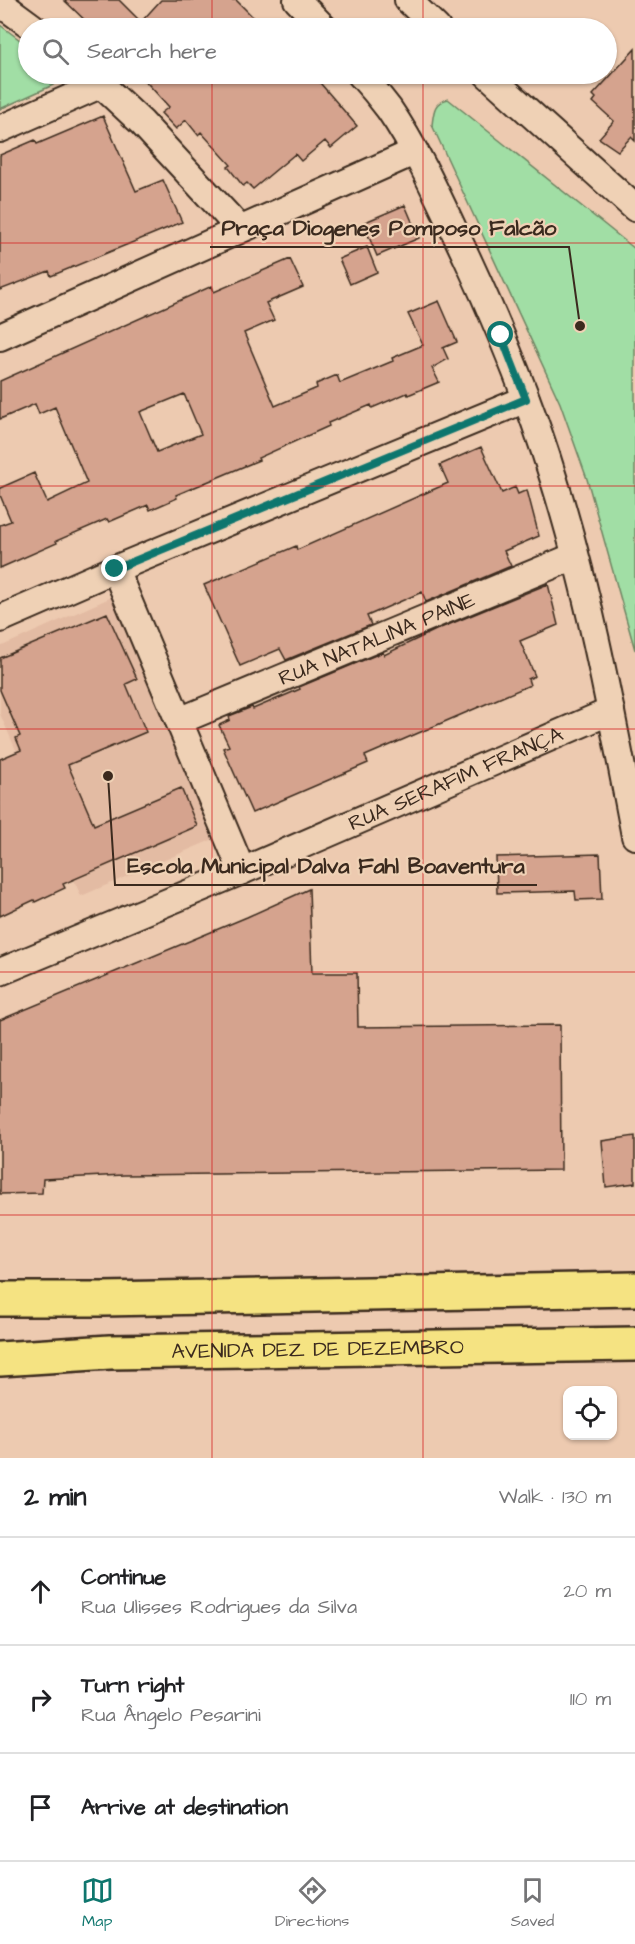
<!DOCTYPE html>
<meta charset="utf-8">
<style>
:root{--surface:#fff;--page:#f2f2f2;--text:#202124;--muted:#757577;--line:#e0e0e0;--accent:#0f766e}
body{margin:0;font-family:"Architects Daughter",sans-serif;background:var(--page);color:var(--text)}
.controls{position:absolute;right:18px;bottom:18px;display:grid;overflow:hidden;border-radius:12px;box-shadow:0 2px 4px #0004}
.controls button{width:54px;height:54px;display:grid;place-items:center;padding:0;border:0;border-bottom:2px solid var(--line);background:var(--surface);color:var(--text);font:30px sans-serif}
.stop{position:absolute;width:18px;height:18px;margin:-14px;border:4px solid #0f766e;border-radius:50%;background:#fff}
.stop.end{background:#0f766e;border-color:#fff;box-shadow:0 2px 6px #0008}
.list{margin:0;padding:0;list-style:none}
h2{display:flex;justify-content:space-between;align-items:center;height:78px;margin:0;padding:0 24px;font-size:26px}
h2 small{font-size:20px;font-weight:400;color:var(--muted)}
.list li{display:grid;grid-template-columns:39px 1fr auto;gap:18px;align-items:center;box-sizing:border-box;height:108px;padding:0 24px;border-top:2px solid var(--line)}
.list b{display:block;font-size:22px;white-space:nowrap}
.list p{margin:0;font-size:20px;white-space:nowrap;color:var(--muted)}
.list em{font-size:20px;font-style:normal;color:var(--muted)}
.icon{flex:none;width:33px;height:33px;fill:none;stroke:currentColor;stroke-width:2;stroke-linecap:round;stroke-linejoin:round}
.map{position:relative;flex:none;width:635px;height:1458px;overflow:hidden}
.search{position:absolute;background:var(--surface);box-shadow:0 2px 4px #0004;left:18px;right:18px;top:18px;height:66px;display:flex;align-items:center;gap:15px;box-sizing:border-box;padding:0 21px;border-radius:33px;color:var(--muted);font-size:22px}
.sheet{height:402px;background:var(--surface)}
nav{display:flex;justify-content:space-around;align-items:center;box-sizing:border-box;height:84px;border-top:2px solid var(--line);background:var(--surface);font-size:16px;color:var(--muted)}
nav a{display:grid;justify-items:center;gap:3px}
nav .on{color:var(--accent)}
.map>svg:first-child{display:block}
.built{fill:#e3bba3}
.green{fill:#a1dea5;stroke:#6e8462;stroke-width:1.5}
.building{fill:#d5a38e;stroke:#3b2a1e;stroke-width:1.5;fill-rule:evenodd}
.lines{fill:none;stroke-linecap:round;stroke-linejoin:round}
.minor-casing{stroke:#3b2a1e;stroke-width:30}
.trunk-casing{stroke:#3b2a1e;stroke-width:38}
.minor{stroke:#efd1b5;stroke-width:26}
.trunk{stroke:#f5e382;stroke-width:33}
.route{stroke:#0f766e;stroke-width:8}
.grid{fill:none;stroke:#d62828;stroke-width:1.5;stroke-opacity:0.55}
.labels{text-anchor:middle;stroke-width:4.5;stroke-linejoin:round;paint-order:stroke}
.street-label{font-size:21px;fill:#3b2a1e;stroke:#efd1b5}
.leader{fill:none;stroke:#3b2a1e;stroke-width:2}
.callout-dot{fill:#3b2a1e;stroke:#efd1b5;stroke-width:2}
.callout-label{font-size:22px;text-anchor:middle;font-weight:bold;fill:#3b2a1e;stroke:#efd1b5;stroke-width:4.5;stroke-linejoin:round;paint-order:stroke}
</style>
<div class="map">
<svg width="635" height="1458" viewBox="0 0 635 1458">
<rect width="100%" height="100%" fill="#edcab0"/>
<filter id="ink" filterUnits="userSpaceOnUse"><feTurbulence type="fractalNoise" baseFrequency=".0167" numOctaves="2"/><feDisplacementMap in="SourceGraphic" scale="12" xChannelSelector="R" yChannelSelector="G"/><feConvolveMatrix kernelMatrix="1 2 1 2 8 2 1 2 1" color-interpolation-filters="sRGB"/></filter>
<g filter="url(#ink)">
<!-- built -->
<path class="built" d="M 112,597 L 216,838 L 81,896 L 0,714 L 0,647 Z"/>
<!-- green -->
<path class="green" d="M 0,25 L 28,46 L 28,74 L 57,74 L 57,81 L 53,85 L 0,109 Z
M 448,99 L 635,249 L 635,650 L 587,479 L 560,403 L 432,125 C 434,111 433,103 448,99 Z"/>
<!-- building -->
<path class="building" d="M 64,0 L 119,0 L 141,22 L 161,0 L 236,0 L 264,28 L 93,28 Z
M 635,49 L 635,141 L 631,137 L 618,151 L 599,138 L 614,121 L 593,102 L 596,98 L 593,95 Z
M 139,74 L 302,74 L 309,82 L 315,77 L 357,126 L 331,148 L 325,141 L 301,161 L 295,154 L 253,189 L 247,183 L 243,186 L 228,167 L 231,165 L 201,132 L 198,135 L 186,120 L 176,129 L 161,113 L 169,107 Z
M 103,116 L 136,191 L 163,180 L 182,222 L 51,276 L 49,271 L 0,290 L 0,155 L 35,140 L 37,144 Z
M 405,205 L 419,238 L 377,256 L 363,223 Z
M 367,247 L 377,272 L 350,284 L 339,259 Z
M 290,259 L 303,287 L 266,303 L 274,320 L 244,333 L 275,406 L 317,388 L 316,384 L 337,375 L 340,383 L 393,361 L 392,358 L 423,345 L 408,314 L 439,301 L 457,342 L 443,348 L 448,359 L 432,368 L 439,382 L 408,395 L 407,393 L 372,408 L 371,405 L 328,423 L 329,426 L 258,458 L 259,460 L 176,495 L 177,498 L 150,510 L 148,505 L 109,522 L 107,519 L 56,541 L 57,543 L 0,568 L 0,525 L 11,521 L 0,495 L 0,488 L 34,473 L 47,502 L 87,483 L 55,407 L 39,414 L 35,404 L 0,419 L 0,381 L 212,286 L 214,292 ZM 184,394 L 201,434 L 157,452 L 140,412 Z
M 481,447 L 502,493 L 515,487 L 518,494 L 527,490 L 539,536 L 504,551 L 511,566 L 426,602 L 422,592 L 367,616 L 371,625 L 286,660 L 280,649 L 240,666 L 204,585 L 296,546 L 297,550 L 448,483 L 440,465 Z
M 548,584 L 558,625 L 520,641 L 535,676 L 528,679 L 530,685 L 365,756 L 368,763 L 252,813 L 223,748 L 229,746 L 219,725 L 230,720 L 229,716 L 252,707 L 253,709 L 300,689 L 299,687 L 383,652 L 384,655 L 438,629 Z
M 107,613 L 137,679 L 126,684 L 146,732 L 68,765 L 94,825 L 181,788 L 197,826 L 63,884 L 65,888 L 35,902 L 34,900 L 0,916 L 0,759 L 21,750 L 16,738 L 20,736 L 0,690 L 0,658 Z
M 600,854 L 602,899 L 576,900 L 575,891 L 497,893 L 496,857 Z
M 309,889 L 312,973 L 357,973 L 358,1027 L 560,1025 L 561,1170 L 124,1175 L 43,1179 L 42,1193 L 0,1194 L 0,1020 L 247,917 Z
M 635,1136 L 635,1183 L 606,1187 L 602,1141 Z"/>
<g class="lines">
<!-- minor casing -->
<g class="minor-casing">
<g id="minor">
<path d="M 297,0 L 324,28"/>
<path d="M 408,0 L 437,28"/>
<path d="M 0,3 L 34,28"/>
<path d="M 90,74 L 142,123 L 240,229"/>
<path d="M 360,74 C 370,85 380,97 389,109 C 420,154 443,208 467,258 C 500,329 530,402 553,477 C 590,594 612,716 635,836"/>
<path d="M 487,74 L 635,208"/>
<path d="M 0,129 L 102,84"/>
<path d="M 0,337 L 414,152"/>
<path d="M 115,569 L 242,871"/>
<path d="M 0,619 L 115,569 L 526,399"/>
<path id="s1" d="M 179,721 L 575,556"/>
<path id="s2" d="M 0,972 L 242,871 L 611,711"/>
</g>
</g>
<!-- trunk casing -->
<g class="trunk-casing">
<g id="trunk">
<path d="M 0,1299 L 103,1299 L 635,1289"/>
<path id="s3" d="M 0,1359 L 110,1352 L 635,1344"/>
</g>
</g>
<!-- minor -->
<use href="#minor" class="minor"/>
<!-- trunk -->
<use href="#trunk" class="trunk"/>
</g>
</g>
<g class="lines" filter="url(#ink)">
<!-- route -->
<path class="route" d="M 115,569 L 526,399 L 501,335"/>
</g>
<!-- grid -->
<path class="grid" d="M 212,0 L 212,28M 423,0 L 423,28M 212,74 L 212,1458M 423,74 L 423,1458M 0,243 L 635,243M 0,486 L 635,486M 0,729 L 635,729M 0,972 L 635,972M 0,1215 L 635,1215"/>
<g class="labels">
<!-- street labels -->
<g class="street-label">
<text dy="7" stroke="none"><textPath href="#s1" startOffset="214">RUA NATALINA PAINE</textPath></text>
<text dy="7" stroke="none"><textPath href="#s2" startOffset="495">RUA SERAFIM FRANÇA</textPath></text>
<text dy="7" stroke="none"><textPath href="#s3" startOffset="318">AVENIDA DEZ DE DEZEMBRO</textPath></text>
</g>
</g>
<!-- callouts -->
<path class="leader" d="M580 326L569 247H210M108 776L115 885H537"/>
<g class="callout-dot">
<circle cx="580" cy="326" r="6"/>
<circle cx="108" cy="776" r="6"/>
</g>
<g class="callout-label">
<text x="389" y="235">Praça Diogenes Pomposo Falcão</text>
<text x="326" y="873">Escola Municipal Dalva Fahl Boaventura</text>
</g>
</svg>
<div class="controls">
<button><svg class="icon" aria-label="locate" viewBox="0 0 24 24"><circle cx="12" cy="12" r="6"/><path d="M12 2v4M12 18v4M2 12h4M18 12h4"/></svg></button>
</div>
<div class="stop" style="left:501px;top:335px"></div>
<div class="stop end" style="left:115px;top:569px"></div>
<div class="search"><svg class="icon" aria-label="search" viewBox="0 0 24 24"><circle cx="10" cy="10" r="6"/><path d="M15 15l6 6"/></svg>Search here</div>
</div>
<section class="sheet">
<h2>2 min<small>Walk · 130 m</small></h2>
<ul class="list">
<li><svg class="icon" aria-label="ahead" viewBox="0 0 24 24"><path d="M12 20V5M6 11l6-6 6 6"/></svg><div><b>Continue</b><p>Rua Ulisses Rodrigues da Silva</p></div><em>20 m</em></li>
<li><svg class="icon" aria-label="right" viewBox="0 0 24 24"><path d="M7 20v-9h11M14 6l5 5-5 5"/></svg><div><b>Turn right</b><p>Rua Ângelo Pesarini</p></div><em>110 m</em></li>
<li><svg class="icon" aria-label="arrive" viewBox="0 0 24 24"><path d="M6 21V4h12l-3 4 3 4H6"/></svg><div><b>Arrive at destination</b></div></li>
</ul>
</section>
<nav>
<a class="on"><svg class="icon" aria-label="map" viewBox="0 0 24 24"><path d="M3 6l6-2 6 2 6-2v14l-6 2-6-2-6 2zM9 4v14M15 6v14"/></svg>Map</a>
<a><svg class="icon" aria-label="directions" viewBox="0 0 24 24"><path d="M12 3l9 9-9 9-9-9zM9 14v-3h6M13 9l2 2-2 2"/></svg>Directions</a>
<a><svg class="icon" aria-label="saved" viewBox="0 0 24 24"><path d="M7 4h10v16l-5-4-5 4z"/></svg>Saved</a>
</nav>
